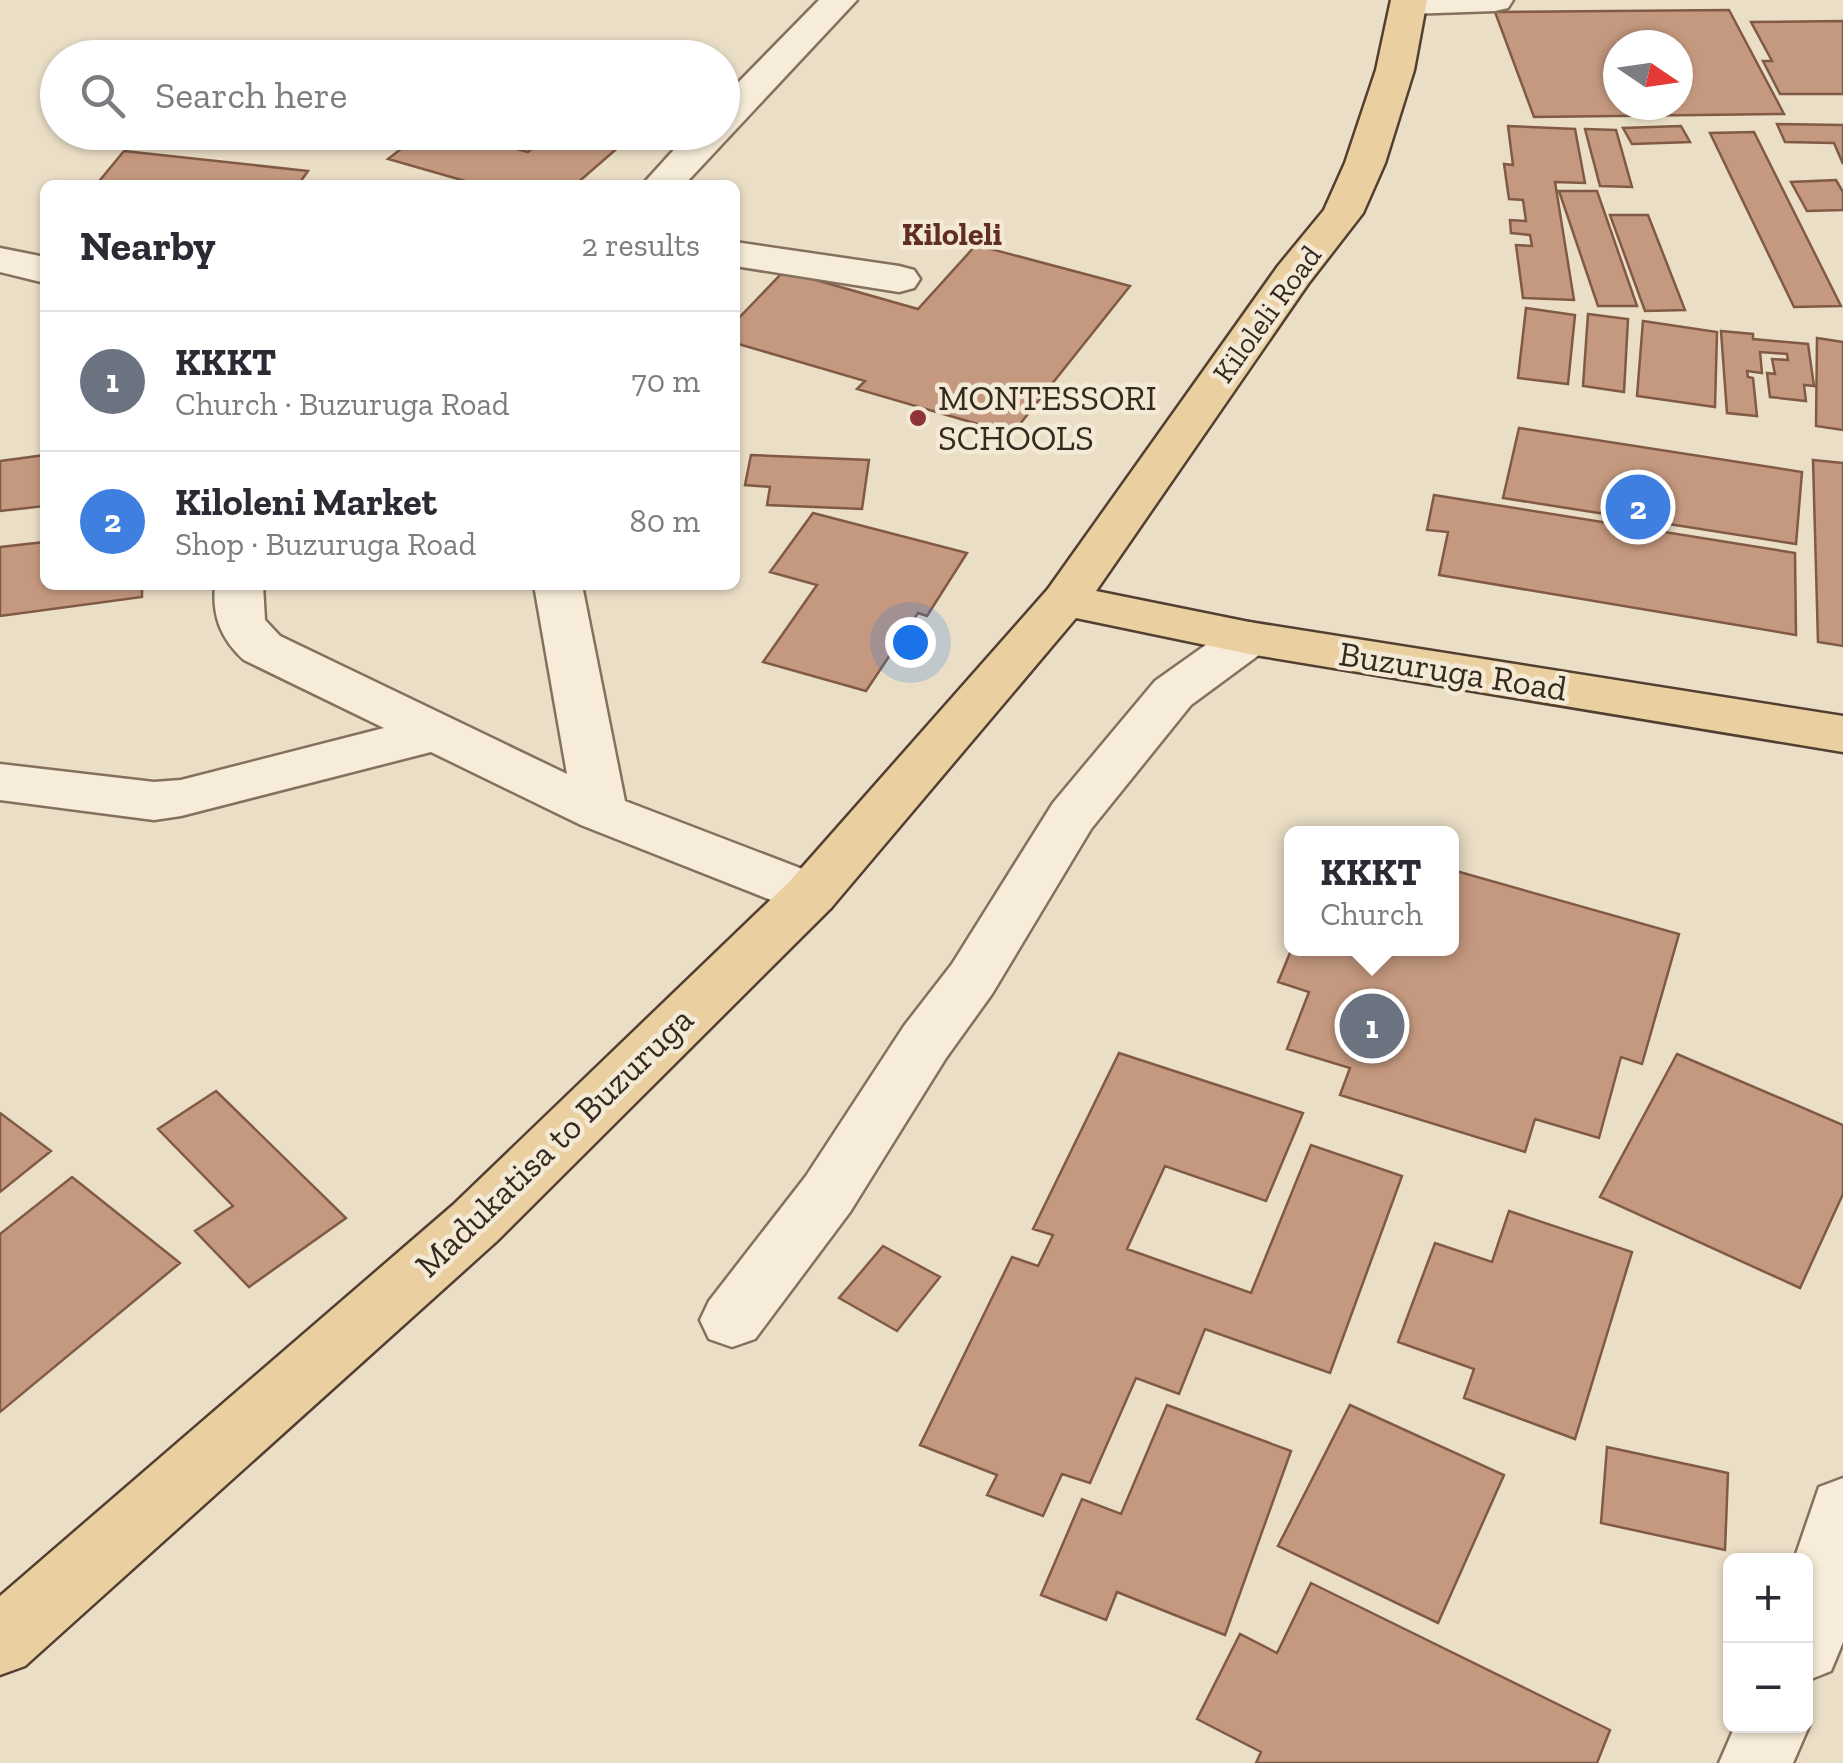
<!DOCTYPE html>
<meta charset="utf-8">
<style>
:root{--surface:#fff;--page:#f7f7f7;--text:#2b2b33;--muted:#7c7c81;--line:#e1e1e2;--accent:#8e3337}
body{margin:0;font-family:"Zilla Slab",serif;background:var(--page);color:var(--text)}
.controls{position:absolute;right:30px;bottom:30px;display:grid;overflow:hidden;border-radius:15px;box-shadow:0 2px 8px #0004}
.controls button{width:90px;height:90px;display:grid;place-items:center;padding:0;border:0;border-bottom:2px solid var(--line);background:var(--surface);color:var(--text);font:50px sans-serif}
.compass{position:absolute;left:1603px;top:30px;width:90px;height:90px;border-radius:50%;background:var(--surface);box-shadow:0 2px 8px #0004;rotate:103deg}
.you{position:absolute;left:910px;top:642px;width:35px;height:35px;margin:-25px;border:8px solid #fff;border-radius:50%;background:#1a73e8;box-shadow:0 0 0 15px #1a73e833}
.badge{display:grid;place-items:center;width:65px;height:65px;border-radius:50%;background:var(--accent);color:#fff;font-size:32px;font-weight:700}
.pin{position:absolute;translate:-50% -50%;border:5px solid #fff;box-shadow:0 2px 10px #0006}
.popup{position:absolute;left:1284px;top:826px;width:175px;height:130px;box-sizing:border-box;display:grid;place-content:center;border-radius:15px;background:var(--surface);filter:drop-shadow(0 2px 8px #0005);font-size:32px;white-space:nowrap;color:var(--muted)}
.popup b{font-size:38px;color:var(--text)}
.popup::after{content:'';position:absolute;left:50%;top:100%;margin-left:-20px;border:20px solid transparent;border-top-color:var(--surface)}
.list{margin:0;padding:0;list-style:none}
h2{display:flex;justify-content:space-between;align-items:center;height:130px;margin:0;padding:0 40px;font-size:42px}
h2 small{font-size:32px;font-weight:400;color:var(--muted)}
.list li{display:grid;grid-template-columns:65px 1fr auto;gap:30px;align-items:center;box-sizing:border-box;height:140px;padding:0 40px;border-top:2px solid var(--line)}
.list b{display:block;font-size:38px;white-space:nowrap}
.list p{margin:0;font-size:32px;white-space:nowrap;color:var(--muted)}
.list em{font-size:32px;font-style:normal;color:var(--muted)}
.icon{flex:none;width:55px;height:55px;fill:none;stroke:currentColor;stroke-width:2;stroke-linecap:round;stroke-linejoin:round}
.map{position:relative;flex:none;width:1843px;height:1763px;overflow:hidden}
.search{position:absolute;background:var(--surface);box-shadow:0 2px 8px #0004;left:40px;top:40px;width:700px;height:110px;display:flex;align-items:center;gap:25px;box-sizing:border-box;padding:0 35px;border-radius:55px;color:var(--muted);font-size:38px}
.panel{position:absolute;background:var(--surface);box-shadow:0 2px 8px #0004;left:40px;top:180px;width:700px;height:410px;border-radius:15px}
.map>svg:first-child{display:block}
.building{fill:#c5997f;stroke:#815a45;stroke-width:2.5;fill-rule:evenodd}
.lines{fill:none;stroke-linecap:round;stroke-linejoin:round}
.minor-casing{stroke:#84705d;stroke-width:5}
.major-casing{stroke:#533f31;stroke-width:5}
.minor{fill:#f6ecd9;fill-rule:evenodd}
.major{fill:#ead0a1;fill-rule:evenodd}
.poi-dot{fill:#8e3337;stroke:#f3e9d5;stroke-width:4}
.labels{text-anchor:middle;stroke-width:9;stroke-linejoin:round;paint-order:stroke}
.far-street-label{font-size:30px;fill:#362a20;stroke:#f3e9d5}
.far-quarter-label{font-size:32px;font-weight:bold;fill:#5f2d23;stroke:#f3e9d5}
.poi-label{font-size:35px;fill:#362a20;stroke:#f3e9d5;text-anchor:start}
.street-label{font-size:35px;fill:#362a20;stroke:#f3e9d5}
</style>
<div class="map">
<svg width="1843" height="1763" viewBox="0 0 1843 1763">
<rect width="100%" height="100%" fill="#eadec6"/>
<!-- building -->
<path class="building" d="M 1729,10 L 1784,114 L 1534,117 L 1495,12 ZM 1618,45 L 1678,45 L 1678,105 L 1618,105 Z
M 1843,21 L 1843,94 L 1780,94 L 1763,61 L 1772,61 L 1751,22 Z
M 1777,124 L 1843,125 L 1843,164 L 1834,143 L 1785,142 Z
M 1508,126 L 1575,129 L 1585,183 L 1555,182 L 1574,300 L 1523,298 L 1516,245 L 1532,246 L 1530,235 L 1511,233 L 1510,220 L 1526,221 L 1523,200 L 1509,199 L 1504,164 L 1513,165 Z
M 1681,126 L 1690,142 L 1632,144 L 1623,128 Z
M 1585,129 L 1616,130 L 1632,187 L 1600,186 Z
M 423,132 L 456,132 L 528,152 L 551,132 L 636,132 L 575,185 L 479,185 L 388,159 Z
M 1754,132 L 1841,306 L 1794,307 L 1710,133 Z
M 124,151 L 308,171 L 298,185 L 96,185 Z
M 1836,180 L 1843,192 L 1843,210 L 1807,211 L 1791,182 Z
M 1559,191 L 1597,191 L 1637,306 L 1598,306 Z
M 1610,215 L 1648,215 L 1685,310 L 1645,311 Z
M 976,245 L 1130,286 L 1012,434 L 857,389 L 865,381 L 735,343 L 735,322 L 784,271 L 918,309 Z
M 1526,308 L 1575,315 L 1568,384 L 1518,378 Z
M 1588,314 L 1628,319 L 1624,392 L 1583,386 Z
M 1643,321 L 1717,332 L 1715,407 L 1637,396 Z
M 1721,331 L 1753,334 L 1753,339 L 1808,344 L 1814,386 L 1804,385 L 1806,401 L 1770,397 L 1767,373 L 1775,374 L 1772,359 L 1788,360 L 1787,354 L 1760,352 L 1762,373 L 1747,371 L 1748,377 L 1753,378 L 1757,416 L 1727,413 Z
M 1817,338 L 1843,342 L 1843,430 L 1816,426 Z
M 1519,428 L 1802,472 L 1796,544 L 1503,498 Z
M 45,455 L 45,506 L 0,511 L 0,461 Z
M 751,455 L 869,460 L 862,509 L 767,505 L 770,487 L 745,485 Z
M 1813,460 L 1843,463 L 1843,646 L 1818,642 Z
M 1434,495 L 1795,553 L 1796,635 L 1439,575 L 1448,532 L 1427,530 Z
M 813,513 L 967,553 L 927,616 L 918,613 L 866,691 L 763,662 L 817,585 L 770,572 Z
M 45,542 L 45,585 L 142,585 L 142,597 L 0,616 L 0,547 Z
M 1456,871 L 1679,934 L 1642,1064 L 1621,1057 L 1599,1138 L 1535,1119 L 1525,1152 L 1340,1095 L 1350,1068 L 1287,1049 L 1309,992 L 1278,982 L 1292,948 L 1452,948 L 1452,884 Z
M 1119,1053 L 1303,1113 L 1266,1201 L 1165,1166 L 1127,1249 L 1251,1293 L 1311,1145 L 1402,1176 L 1330,1373 L 1205,1329 L 1179,1394 L 1136,1378 L 1090,1483 L 1062,1474 L 1043,1516 L 987,1495 L 997,1475 L 920,1445 L 1012,1257 L 1038,1266 L 1053,1235 L 1033,1229 Z
M 1677,1054 L 1843,1125 L 1843,1194 L 1800,1288 L 1600,1197 Z
M 216,1091 L 346,1218 L 249,1287 L 195,1231 L 233,1206 L 158,1129 Z
M 0,1113 L 51,1151 L 0,1192 Z
M 72,1177 L 180,1263 L 0,1412 L 0,1234 Z
M 1509,1211 L 1632,1252 L 1575,1439 L 1464,1398 L 1474,1369 L 1398,1342 L 1435,1243 L 1492,1262 Z
M 883,1246 L 940,1277 L 897,1331 L 839,1298 Z
M 1167,1405 L 1291,1451 L 1225,1635 L 1117,1592 L 1106,1620 L 1041,1595 L 1082,1499 L 1121,1514 Z
M 1350,1405 L 1504,1475 L 1438,1623 L 1278,1546 Z
M 1607,1447 L 1728,1473 L 1725,1550 L 1601,1523 Z
M 1311,1583 L 1610,1730 L 1597,1763 L 1256,1763 L 1261,1752 L 1197,1719 L 1240,1634 L 1277,1653 Z"/>
<g class="lines">
<!-- minor casing -->
<g class="minor-casing">
<path id="minor" d="M 819,0 L 857,0 L 684,185 L 642,185 L 690,132 L 722,132 L 722,99 Z
M 1392,0 L 1513,0 L 1508,8 L 1495,11 L 1408,14 L 1395,11 Z
M 735,242 L 899,266 L 914,270 L 920,279 L 914,288 L 899,292 L 735,266 Z
M 0,248 L 45,257 L 45,283 L 0,272 Z
M 215,585 L 263,585 L 265,620 L 280,636 L 567,774 L 534,585 L 582,585 L 625,801 L 831,880 L 839,894 L 831,908 L 811,914 L 791,908 L 581,825 L 431,752 L 181,816 L 154,820 L 0,800 L 0,764 L 154,782 L 181,780 L 384,728 L 244,660 C 221,639 212,616 215,585 Z
M 1249,622 L 1267,627 L 1274,638 L 1267,649 L 1191,705 L 1091,829 L 992,994 L 946,1058 L 850,1212 L 755,1339 L 732,1347 L 709,1339 L 700,1320 L 709,1301 L 806,1176 L 904,1026 L 952,964 L 1053,803 L 1155,681 L 1231,627 Z
M 1843,1478 L 1843,1642 L 1831,1671 L 1806,1681 L 1806,1560 L 1794,1560 L 1819,1487 Z
M 1806,1719 L 1809,1726 L 1793,1763 L 1719,1763 L 1735,1726 L 1806,1726 Z"/>
</g>
<!-- major casing -->
<g class="major-casing">
<path id="major" d="M 1391,0 L 1427,0 L 1414,70 L 1385,163 L 1363,213 L 1308,284 L 1096,591 L 1249,622 L 1843,716 L 1843,752 L 1249,654 L 1076,618 L 831,908 L 497,1241 L 25,1666 L 0,1675 L 0,1596 L 453,1205 L 791,880 L 1048,589 L 1278,266 L 1324,210 L 1345,163 L 1376,70 Z"/>
</g>
<!-- minor -->
<use href="#minor" class="minor"/>
<!-- major -->
<use href="#major" class="major"/>
</g>
<!-- markers -->
<circle class="poi-dot" cx="918" cy="418" r="10"/>
<g class="labels">
<!-- far-street labels -->
<g class="far-street-label">
<text transform="translate(1267 314) rotate(-54)" y="10">Kiloleli Road</text>
</g>
<!-- far-quarter labels -->
<g class="far-quarter-label">
<text x="952" y="245">Kiloleli</text>
</g>
<!-- poi labels -->
<g class="poi-label">
<text x="938" y="410">MONTESSORI<tspan x="938" dy="40">SCHOOLS</tspan></text>
</g>
<!-- street labels -->
<g class="street-label">
<text transform="translate(1453 671) rotate(9)" y="12">Buzuruga Road</text>
<text transform="translate(554 1142) rotate(-44)" y="12">Madukatisa to Buzuruga</text>
</g>
</g>
</svg>
<div class="controls">
<button>+</button>
<button>−</button>
</div>
<svg class="compass" viewBox="-18 -18 36 36"><path d="M0-13l5 13h-10z" fill="#e53935"/><path d="M0 13l5-13h-10z" fill="#7c7c81"/></svg>
<div class="you"></div>
<div class="pin badge" style="left:1372px;top:1026px;background:#6b7280">1</div>
<div class="popup"><b>KKKT</b>Church</div>
<div class="pin badge" style="left:1638px;top:507px;background:#3f7fe0">2</div>
<div class="search"><svg class="icon" aria-label="search" viewBox="0 0 24 24"><circle cx="10" cy="10" r="6"/><path d="M15 15l6 6"/></svg>Search here</div>
<section class="panel">
<h2>Nearby<small>2 results</small></h2>
<ul class="list">
<li><span class="badge" style="background:#6b7280">1</span><div><b>KKKT</b><p>Church · Buzuruga Road</p></div><em>70 m</em></li>
<li><span class="badge" style="background:#3f7fe0">2</span><div><b>Kiloleni Market</b><p>Shop · Buzuruga Road</p></div><em>80 m</em></li>
</ul>
</section>
</div>
